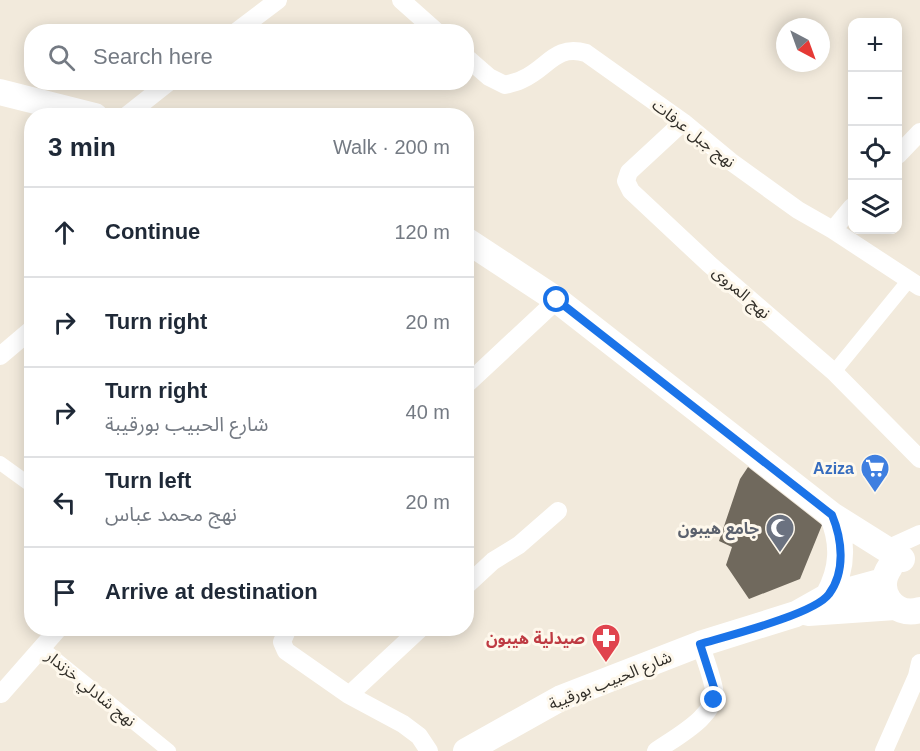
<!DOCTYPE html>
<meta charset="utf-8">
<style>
:root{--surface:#fff;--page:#f2f2f3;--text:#1f2937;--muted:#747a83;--line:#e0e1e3}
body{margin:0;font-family:Arial,"Noto Sans Arabic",sans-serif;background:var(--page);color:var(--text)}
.controls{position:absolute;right:18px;top:18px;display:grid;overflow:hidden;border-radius:12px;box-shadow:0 3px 15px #0003}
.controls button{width:54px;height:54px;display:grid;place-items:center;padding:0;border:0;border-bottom:2px solid var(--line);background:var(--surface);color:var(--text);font:30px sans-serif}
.compass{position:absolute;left:776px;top:18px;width:54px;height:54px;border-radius:50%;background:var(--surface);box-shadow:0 3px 15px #0003;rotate:139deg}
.stop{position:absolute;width:18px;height:18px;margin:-14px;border:4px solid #1a73e8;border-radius:50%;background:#fff}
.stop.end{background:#1a73e8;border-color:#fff;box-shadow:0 2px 6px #0008}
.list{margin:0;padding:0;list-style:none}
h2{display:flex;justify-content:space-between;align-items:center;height:78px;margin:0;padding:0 24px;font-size:26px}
h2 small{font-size:20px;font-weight:400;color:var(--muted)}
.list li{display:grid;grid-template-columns:39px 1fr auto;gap:18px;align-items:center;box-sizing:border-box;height:90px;padding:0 24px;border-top:2px solid var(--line)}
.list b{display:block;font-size:22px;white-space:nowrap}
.list p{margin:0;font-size:20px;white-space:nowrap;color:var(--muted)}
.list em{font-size:20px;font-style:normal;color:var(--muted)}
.icon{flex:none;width:33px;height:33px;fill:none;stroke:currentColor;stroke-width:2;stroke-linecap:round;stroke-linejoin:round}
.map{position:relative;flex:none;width:920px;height:751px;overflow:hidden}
.search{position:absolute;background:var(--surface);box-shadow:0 3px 15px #0003;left:24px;top:24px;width:450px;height:66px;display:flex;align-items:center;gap:15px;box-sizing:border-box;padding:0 21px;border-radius:24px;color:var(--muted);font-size:22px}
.panel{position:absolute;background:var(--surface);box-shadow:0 3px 15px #0003;left:24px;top:108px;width:450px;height:528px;border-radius:24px}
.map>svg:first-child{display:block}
.building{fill:#70695d}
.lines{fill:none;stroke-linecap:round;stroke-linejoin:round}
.pedestrian{stroke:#fff;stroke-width:14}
.minor{stroke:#fff;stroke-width:18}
.secondary{stroke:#fff;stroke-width:26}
.route{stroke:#1a73e8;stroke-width:8}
.labels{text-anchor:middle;stroke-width:6;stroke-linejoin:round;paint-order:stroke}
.street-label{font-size:16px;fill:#312e28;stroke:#fef8ec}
.shop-label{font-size:16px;font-weight:bold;fill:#366cbe;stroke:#fef8ec;text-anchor:end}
.worship-label{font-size:16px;font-weight:bold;fill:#5b616d;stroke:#fef8ec;text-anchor:end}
.health-label{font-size:16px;font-weight:bold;fill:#be3a42;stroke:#fef8ec;text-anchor:end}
</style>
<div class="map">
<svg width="920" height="751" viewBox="0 0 920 751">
<rect width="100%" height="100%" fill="#f2eadc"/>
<!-- building -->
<path class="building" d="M 748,467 L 822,525 L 800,579 L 749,599 L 726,565 L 732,547 L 719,541 L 740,479 Z"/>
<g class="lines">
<!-- pedestrian -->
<path class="pedestrian" d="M 834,372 L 909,280
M 0,463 L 32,486
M 42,648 L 169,751"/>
<!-- minor -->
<path class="minor" d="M 401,0 L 437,32
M 236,32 L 278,0
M 466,57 L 489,77 L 505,85 C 511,83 518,82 523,79 C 548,68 555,44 586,53 L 683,122 L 730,161 L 798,210 L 833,230 L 920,287
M 126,116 L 169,82
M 683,122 L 629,172 L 626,181 L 631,191 L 709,264 L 834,372 L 920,459
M 898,155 L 920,132
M 833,230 L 852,207
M 0,356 L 32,329
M 466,385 L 557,300
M 887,549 L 920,534
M 466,586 L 493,561 L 519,545 L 558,511
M 288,628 L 282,642 L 286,651 L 349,695
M 421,628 L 349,695 L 403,724 L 419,736 L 429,751
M 1,694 L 59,628
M 656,751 C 674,738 719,715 714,689 C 711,674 705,658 700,644
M 884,751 L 917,676 L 920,663"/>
<!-- secondary -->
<path class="secondary" d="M 0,92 L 95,116
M 466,240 L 557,300 L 832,515 L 902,559
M 890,567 C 874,590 893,618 920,610
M 828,596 C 843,569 844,543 832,515
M 808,613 L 895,607
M 466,751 L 561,698 L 700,644 L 796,614 L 828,596 L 883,581"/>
</g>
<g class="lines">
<!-- route -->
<path class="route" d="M 557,300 L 832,515 C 842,539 846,571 829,594 C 815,614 727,636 700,644 L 715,691 L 714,700"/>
</g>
<!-- icons -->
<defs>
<g id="supermarket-pin" transform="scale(1.5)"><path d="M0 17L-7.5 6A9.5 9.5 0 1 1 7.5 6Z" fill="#3f7fe0" stroke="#fef8ec"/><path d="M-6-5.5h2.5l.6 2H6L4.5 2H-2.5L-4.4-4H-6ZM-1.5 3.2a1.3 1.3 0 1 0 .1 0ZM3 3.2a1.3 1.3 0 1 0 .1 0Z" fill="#fff"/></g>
<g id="mosque-pin" transform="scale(1.5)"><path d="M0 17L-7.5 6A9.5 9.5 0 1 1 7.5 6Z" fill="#6b7280" stroke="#fef8ec"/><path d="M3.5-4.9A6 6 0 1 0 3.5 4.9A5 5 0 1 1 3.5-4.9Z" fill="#fff"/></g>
<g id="pharmacy-pin" transform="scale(1.5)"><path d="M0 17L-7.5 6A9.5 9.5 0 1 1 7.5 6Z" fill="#e0444e" stroke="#fef8ec"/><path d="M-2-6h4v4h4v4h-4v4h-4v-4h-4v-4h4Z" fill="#fff"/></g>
</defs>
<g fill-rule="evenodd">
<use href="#supermarket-pin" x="875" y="468"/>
<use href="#mosque-pin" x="780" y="528"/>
<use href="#pharmacy-pin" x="606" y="638"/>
</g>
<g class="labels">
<!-- street labels -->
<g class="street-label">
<text transform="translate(694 133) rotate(38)" y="6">نهج جبل عرفات</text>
<text transform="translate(742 292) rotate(41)" y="6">نهج المروى</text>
<text transform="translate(610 680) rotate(-22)" y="6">شارع الحبيب بورقيبة</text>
<text transform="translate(91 688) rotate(39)" y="6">نهج شادلي خزندار</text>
</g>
<!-- shop labels -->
<g class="shop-label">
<text x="854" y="474">Aziza</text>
</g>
<!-- worship labels -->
<g class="worship-label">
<text x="759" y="534">جامع هيبون</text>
</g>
<!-- health labels -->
<g class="health-label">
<text x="585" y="644">صيدلية هيبون</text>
</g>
</g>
</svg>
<div class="controls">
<button>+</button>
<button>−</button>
<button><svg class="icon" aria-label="locate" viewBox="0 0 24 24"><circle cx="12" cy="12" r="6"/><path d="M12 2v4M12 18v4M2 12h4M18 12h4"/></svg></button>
<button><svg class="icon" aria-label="layers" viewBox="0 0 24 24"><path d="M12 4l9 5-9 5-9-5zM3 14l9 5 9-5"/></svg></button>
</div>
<svg class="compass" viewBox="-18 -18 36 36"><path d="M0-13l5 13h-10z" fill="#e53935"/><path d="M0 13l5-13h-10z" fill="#747a83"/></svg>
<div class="stop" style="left:557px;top:300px"></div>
<div class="stop end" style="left:714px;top:700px"></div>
<div class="search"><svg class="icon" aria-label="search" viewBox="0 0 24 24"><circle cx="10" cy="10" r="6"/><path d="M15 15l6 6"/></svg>Search here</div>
<section class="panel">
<h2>3 min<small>Walk · 200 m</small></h2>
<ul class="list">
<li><svg class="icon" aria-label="ahead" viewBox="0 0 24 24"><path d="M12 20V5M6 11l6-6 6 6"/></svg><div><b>Continue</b></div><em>120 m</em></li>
<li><svg class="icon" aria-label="right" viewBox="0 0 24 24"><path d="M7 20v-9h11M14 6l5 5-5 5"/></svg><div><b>Turn right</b></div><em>20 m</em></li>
<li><svg class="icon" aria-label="right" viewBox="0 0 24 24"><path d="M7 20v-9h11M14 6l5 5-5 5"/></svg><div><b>Turn right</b><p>شارع الحبيب بورقيبة</p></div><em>40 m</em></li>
<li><svg class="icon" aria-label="left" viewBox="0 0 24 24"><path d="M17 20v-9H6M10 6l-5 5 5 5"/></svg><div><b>Turn left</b><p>نهج محمد عباس</p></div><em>20 m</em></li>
<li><svg class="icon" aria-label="arrive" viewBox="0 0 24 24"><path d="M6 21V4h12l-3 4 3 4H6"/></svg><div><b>Arrive at destination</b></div></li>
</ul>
</section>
</div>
